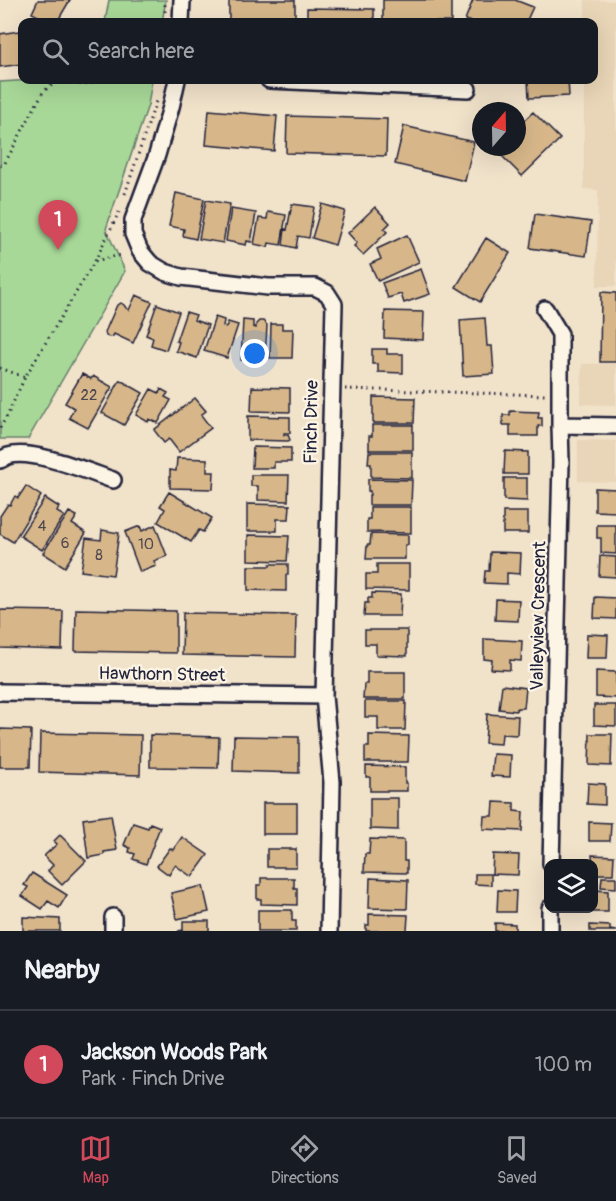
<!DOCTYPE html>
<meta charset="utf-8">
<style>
:root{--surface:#171b24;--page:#20242c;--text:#f1f3f6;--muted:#9ea1a6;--line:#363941;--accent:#d1495b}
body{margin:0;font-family:Pangolin,sans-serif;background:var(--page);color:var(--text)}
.controls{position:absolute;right:18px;bottom:18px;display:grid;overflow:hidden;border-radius:12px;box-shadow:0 6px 24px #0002}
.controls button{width:54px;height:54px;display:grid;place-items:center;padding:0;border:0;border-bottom:2px solid var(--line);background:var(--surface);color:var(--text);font:30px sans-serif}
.compass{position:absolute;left:472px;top:102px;width:54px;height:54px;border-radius:50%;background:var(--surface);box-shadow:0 6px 24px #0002;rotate:20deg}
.you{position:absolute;left:255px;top:354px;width:21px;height:21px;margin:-15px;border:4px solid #fff;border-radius:50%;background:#1a73e8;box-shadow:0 0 0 9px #1a73e833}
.badge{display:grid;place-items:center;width:39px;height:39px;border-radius:50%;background:var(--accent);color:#fff;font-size:20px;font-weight:700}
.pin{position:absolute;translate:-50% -50px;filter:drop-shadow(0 2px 3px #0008)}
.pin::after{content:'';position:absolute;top:32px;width:21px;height:18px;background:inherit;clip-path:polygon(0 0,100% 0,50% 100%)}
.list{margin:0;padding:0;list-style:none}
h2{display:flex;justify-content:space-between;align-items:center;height:78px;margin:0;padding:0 24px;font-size:26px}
h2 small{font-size:20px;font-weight:400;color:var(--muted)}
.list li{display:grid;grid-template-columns:39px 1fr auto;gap:18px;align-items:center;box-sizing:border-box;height:108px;padding:0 24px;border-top:2px solid var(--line)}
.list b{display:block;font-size:22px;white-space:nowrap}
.list p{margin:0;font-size:20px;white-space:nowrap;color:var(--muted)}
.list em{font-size:20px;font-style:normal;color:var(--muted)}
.icon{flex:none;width:33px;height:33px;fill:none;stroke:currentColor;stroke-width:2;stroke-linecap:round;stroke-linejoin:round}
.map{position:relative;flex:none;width:616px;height:931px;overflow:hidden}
.search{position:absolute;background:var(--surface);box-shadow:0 6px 24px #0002;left:18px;right:18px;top:18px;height:66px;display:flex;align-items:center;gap:15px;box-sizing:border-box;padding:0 21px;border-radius:12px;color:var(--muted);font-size:22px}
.sheet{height:186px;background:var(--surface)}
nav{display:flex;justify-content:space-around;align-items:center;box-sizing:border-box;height:84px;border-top:2px solid var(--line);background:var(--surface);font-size:16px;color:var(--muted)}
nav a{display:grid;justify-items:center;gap:3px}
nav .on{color:var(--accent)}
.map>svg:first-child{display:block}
.built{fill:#e9d5b7}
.green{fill:#a8d898;stroke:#657d6a;stroke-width:1.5}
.building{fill:#d7b78a;stroke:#22223b;stroke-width:1.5}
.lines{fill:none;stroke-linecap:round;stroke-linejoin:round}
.minor-casing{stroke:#22223b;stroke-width:20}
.path{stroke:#22223b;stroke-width:3;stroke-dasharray:1.5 4.5;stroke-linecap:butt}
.minor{stroke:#fcf5e5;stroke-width:15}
.labels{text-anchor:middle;stroke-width:4.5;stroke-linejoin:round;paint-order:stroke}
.number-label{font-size:15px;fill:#4f474f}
.street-label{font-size:18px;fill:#22223b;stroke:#fcf5e5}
</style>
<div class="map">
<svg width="616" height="931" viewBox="0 0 616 931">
<rect width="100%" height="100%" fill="#f1e2ca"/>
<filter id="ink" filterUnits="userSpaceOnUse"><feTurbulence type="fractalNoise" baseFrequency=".0167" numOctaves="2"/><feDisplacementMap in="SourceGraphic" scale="12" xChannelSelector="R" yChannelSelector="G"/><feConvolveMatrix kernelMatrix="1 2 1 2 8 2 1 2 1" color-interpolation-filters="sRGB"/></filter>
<g filter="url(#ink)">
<!-- built -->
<path class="built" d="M 585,0 L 616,1 L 616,286 L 597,286 L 598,190 L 584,189 L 584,80 L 594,80 L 594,22 L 585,22 Z
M 582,364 L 616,364 L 616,405 L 581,404 Z
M 578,440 L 616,441 L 616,482 L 578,481 Z"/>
<!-- green -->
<path class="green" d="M 109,0 L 166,0 L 162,22 L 105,22 Z
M 33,80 L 152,80 L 148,105 L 106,229 L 125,271 L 28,439 L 0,439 L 0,82 Z"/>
<!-- building -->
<path class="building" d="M 38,0 L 70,0 L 57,22 L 50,22 L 32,13 Z
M 229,0 L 295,0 L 295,22 L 229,22 Z
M 383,0 L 451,0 L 451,22 L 383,22 Z
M 473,0 L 515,0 L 533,7 L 526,22 L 472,22 L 465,20 Z
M 307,8 L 374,9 L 374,22 L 307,22 Z
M 19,31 L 22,50 L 22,64 L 0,67 L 0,34 Z
M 528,80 L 568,80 L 569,96 L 529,98 Z
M 209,110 L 277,116 L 274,151 L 206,145 Z
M 533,112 L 560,139 L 522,176 L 495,149 L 497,147 L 517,147 L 517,127 Z
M 287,116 L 387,119 L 386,156 L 286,153 Z
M 404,126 L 474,142 L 465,181 L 395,164 Z
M 176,193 L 204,199 L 196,239 L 183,236 L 184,229 L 169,226 Z
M 206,200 L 230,204 L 223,243 L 199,239 Z
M 292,204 L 314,207 L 309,238 L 298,236 L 296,248 L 283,245 L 285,229 L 287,230 Z
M 322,204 L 345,211 L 335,245 L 312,238 Z
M 375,207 L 390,223 L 384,229 L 387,232 L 363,255 L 354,246 L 357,243 L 348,233 Z
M 231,209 L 256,213 L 251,242 L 247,241 L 246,245 L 226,241 Z
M 268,212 L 286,215 L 281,245 L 269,243 L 268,247 L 254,244 L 259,218 L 267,219 Z
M 535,214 L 591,222 L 586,256 L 530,248 Z
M 407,235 L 419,262 L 378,281 L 370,264 L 381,259 L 377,249 Z
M 486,238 L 510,253 L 480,302 L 456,287 Z
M 421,269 L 430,294 L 404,303 L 401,294 L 388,298 L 382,283 Z
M 601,292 L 616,293 L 616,362 L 600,362 Z
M 136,295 L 152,302 L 133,343 L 114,334 L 113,336 L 109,337 L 106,336 L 105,332 L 117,305 L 121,303 L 124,305 L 126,308 L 129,310 Z
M 157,304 L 179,312 L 166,350 L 151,345 L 153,338 L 146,335 Z
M 385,311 L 424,312 L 423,340 L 384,338 Z
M 186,312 L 196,315 L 194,320 L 208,325 L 197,358 L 176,351 L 179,342 L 176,341 Z
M 215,317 L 224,320 L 223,326 L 226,327 L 228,322 L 238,325 L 227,358 L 204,351 Z
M 485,318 L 487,346 L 492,346 L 494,374 L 463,376 L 460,320 Z
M 243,320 L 253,321 L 253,327 L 256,328 L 256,324 L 259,321 L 263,321 L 267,325 L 265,361 L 241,360 Z
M 271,324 L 282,324 L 282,329 L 293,329 L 292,358 L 270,358 Z
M 372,349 L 387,349 L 387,354 L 403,354 L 403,373 L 378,372 L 378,364 L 372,364 Z
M 82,374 L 91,379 L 93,376 L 112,387 L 88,428 L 69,418 L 74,408 L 65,403 Z
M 120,380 L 143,393 L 124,425 L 102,413 Z
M 252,387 L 290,388 L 290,412 L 251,411 Z
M 151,389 L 159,393 L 161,389 L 168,393 L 165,397 L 171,400 L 158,423 L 149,419 L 148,422 L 136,415 Z
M 373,397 L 415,398 L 414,423 L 373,423 Z
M 195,398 L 206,411 L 201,415 L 211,428 L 179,452 L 169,439 L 164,443 L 154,430 Z
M 510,411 L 539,412 L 538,418 L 542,418 L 542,426 L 538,426 L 538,436 L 510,436 L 510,425 L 503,425 L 503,415 L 510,415 Z
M 248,416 L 290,417 L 290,433 L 284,433 L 284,435 L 288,435 L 290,440 L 288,441 L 248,440 Z
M 372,425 L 413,425 L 413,450 L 369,450 L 369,436 L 372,436 Z
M 253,447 L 291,448 L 291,462 L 274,462 L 274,468 L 252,468 Z
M 505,451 L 528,452 L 528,474 L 504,474 Z
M 369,452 L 412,452 L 412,478 L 371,477 L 371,464 L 368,464 Z
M 177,458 L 207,459 L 207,472 L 214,472 L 213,489 L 170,488 L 170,470 L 176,471 Z
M 251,475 L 289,475 L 288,501 L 258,500 L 258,486 L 251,486 Z
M 504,478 L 527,478 L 527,501 L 504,500 Z
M 368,479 L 412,480 L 411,505 L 369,505 L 369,495 L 370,495 L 370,491 L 368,491 Z
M 26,486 L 41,496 L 13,542 L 0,534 L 0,516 L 8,504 L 10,505 L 15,496 L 18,498 Z
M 595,488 L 616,489 L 616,512 L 595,511 Z
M 169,492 L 212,518 L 203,532 L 199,530 L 191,542 L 158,522 L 165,509 L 160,506 Z
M 45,498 L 59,507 L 57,512 L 64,516 L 42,550 L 20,536 Z
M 247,504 L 290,505 L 289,519 L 277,519 L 277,531 L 247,531 Z
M 370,507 L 411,507 L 411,533 L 367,532 L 367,519 L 370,519 Z
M 69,512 L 77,516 L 72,524 L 86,533 L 65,567 L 43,553 Z
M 503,512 L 528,512 L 528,533 L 503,533 Z
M 155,525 L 167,556 L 154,561 L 156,566 L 140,572 L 125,532 L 140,526 L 142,531 Z
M 597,525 L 616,525 L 616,554 L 601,553 L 601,538 L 597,538 Z
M 102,530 L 119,533 L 113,575 L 81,571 L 86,538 L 101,540 Z
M 371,534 L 408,535 L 408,545 L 405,545 L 405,559 L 366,559 L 367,545 L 370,545 Z
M 248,535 L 289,536 L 287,561 L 248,560 Z
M 490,552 L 521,553 L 520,574 L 507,573 L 507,584 L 484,583 L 485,571 L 489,571 Z
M 600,556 L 616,557 L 616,577 L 599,576 Z
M 270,564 L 288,564 L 288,575 L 286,575 L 286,591 L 248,590 L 248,566 L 270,566 Z
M 377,564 L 409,564 L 409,590 L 366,589 L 366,574 L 377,574 Z
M 372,593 L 401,594 L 400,616 L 364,616 L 365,603 L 368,603 L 368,598 L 372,598 Z
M 595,597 L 616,598 L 616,619 L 594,618 Z
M 496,599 L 519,600 L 518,621 L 495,620 Z
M 76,609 L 176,611 L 176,653 L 75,651 Z
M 0,610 L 63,611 L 62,650 L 0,648 Z
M 183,613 L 296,615 L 295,657 L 182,655 Z
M 365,630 L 407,630 L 407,656 L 376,655 L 376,644 L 365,644 Z
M 587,634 L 608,635 L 607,658 L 586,658 Z
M 484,639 L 522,641 L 521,661 L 510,660 L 510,670 L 491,669 L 492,660 L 484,659 Z
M 596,671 L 616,672 L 616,698 L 596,697 Z
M 367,672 L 405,672 L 405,699 L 363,699 L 364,684 L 367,684 Z
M 502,685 L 526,688 L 524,708 L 517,708 L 516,711 L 499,709 Z
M 365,701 L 406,701 L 405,730 L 378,730 L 378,717 L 365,717 Z
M 594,705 L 616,705 L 616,726 L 594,725 Z
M 487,714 L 518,716 L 517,735 L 502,734 L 501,744 L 485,743 Z
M 0,729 L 31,730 L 30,767 L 0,767 Z
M 40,733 L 141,735 L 140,775 L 39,772 Z
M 590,734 L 612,734 L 611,766 L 589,765 Z
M 150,735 L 219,737 L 218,768 L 150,767 Z
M 369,735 L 409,736 L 408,762 L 365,762 L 365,747 L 369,747 Z
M 234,736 L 299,737 L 299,773 L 233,771 Z
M 493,754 L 511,755 L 510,777 L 491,776 Z
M 366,766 L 405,767 L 405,783 L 407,783 L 407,791 L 370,791 L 370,777 L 366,777 Z
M 588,783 L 605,784 L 605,805 L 587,804 Z
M 370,798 L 398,798 L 398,830 L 370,829 Z
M 494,802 L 514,803 L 514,811 L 523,812 L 522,831 L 483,829 L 484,816 L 493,816 Z
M 263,803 L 297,803 L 297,834 L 263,834 Z
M 111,815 L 117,850 L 104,852 L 104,855 L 88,858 L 83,819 Z
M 589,822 L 611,823 L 610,841 L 589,841 Z
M 133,823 L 148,828 L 150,823 L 160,827 L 146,864 L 133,859 L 135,854 L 129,852 L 130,848 L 124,845 Z
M 60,835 L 86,861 L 62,885 L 48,871 L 53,865 L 44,856 L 57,844 L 54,841 Z
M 182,837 L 208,855 L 192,877 L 175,865 L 169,875 L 157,866 L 170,848 L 173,850 Z
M 370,839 L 404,840 L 404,861 L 407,861 L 407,873 L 364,872 L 365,854 L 369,854 Z
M 267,849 L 296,849 L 296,867 L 267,867 Z
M 493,854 L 519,855 L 518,875 L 492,874 Z
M 592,855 L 614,856 L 613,874 L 594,874 Z
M 32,873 L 67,895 L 59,908 L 48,901 L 42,909 L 22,896 L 28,887 L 24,885 Z
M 475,874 L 491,874 L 491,885 L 475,884 Z
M 602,877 L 616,877 L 616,888 L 601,887 Z
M 261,878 L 294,878 L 294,888 L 297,888 L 297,905 L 261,904 L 261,899 L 257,899 L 257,885 L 261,885 Z
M 370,878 L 408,880 L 407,909 L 369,908 Z
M 203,886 L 209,912 L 177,919 L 171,893 Z
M 498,890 L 516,891 L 515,912 L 497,912 Z
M 594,890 L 608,891 L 608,912 L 591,912 L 592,908 L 594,908 Z
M 258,910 L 292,910 L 292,921 L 296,921 L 296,931 L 258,931 Z
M 369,914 L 408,915 L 407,931 L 366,931 L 366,925 L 369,925 Z
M 23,917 L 60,919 L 60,931 L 23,931 Z
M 183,921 L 209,921 L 209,931 L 178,931 L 183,930 Z
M 495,923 L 515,924 L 515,931 L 495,931 Z
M 590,925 L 610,926 L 610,930 L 616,931 L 590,931 Z"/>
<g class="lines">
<!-- minor casing -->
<g class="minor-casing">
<path id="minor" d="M 181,22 L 182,0
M 177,80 L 171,107 L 157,155 L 133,220 L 133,234 L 140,251 L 150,263 L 165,272 L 181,277 L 268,287 L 315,287 L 327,293 L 334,304 L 324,696 L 332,782 L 329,931
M 269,80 L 468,89
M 545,309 L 560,334 L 560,425
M 0,460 C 3,459 5,457 8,456 C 32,448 89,472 113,480
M 0,692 L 324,696
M 551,864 L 561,462 L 560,425 L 616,426
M 113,931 L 113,917
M 550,931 L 550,908"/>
</g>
<!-- path -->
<path class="path" d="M 165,12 L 165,0
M 0,166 L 5,163 L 43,92 C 48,88 52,84 59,82 C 71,80 87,90 96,80
M 125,194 L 156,101
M 95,261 L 121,255
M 0,368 L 25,377
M 345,389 L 545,395
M 0,428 L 7,416 L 25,377 L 95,261 L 119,212"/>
<!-- minor -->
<use href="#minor" class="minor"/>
</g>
</g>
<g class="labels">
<!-- number labels -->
<g class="number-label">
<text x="89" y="400">22</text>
<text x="42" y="531">4</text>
<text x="65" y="548">6</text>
<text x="146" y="549">10</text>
<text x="99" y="560">8</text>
</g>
<!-- street labels -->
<g class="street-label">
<text transform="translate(311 422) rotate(-89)" y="6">Finch Drive</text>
<text transform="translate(538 616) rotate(-89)" y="6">Valleyview Crescent</text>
<text transform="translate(162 674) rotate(1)" y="6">Hawthorn Street</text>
</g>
</g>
</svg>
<div class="controls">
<button><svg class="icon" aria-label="layers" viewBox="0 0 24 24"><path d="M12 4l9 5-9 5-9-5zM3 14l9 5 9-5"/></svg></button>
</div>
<svg class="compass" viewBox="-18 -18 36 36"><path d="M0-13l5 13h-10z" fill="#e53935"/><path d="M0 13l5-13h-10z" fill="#9ea1a6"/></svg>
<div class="you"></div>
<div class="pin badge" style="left:58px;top:250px">1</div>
<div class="search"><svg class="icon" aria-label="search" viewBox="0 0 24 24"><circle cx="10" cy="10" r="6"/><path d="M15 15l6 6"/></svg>Search here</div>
</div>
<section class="sheet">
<h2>Nearby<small></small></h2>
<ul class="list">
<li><span class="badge">1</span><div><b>Jackson Woods Park</b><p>Park · Finch Drive</p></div><em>100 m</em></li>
</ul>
</section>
<nav>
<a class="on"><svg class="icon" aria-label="map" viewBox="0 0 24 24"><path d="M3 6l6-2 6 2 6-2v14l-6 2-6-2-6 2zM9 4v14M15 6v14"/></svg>Map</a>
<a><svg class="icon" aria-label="directions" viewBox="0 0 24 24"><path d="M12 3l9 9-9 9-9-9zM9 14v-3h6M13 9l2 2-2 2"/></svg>Directions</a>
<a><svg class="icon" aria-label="saved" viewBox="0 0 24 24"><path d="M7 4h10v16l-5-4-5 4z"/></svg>Saved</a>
</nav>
